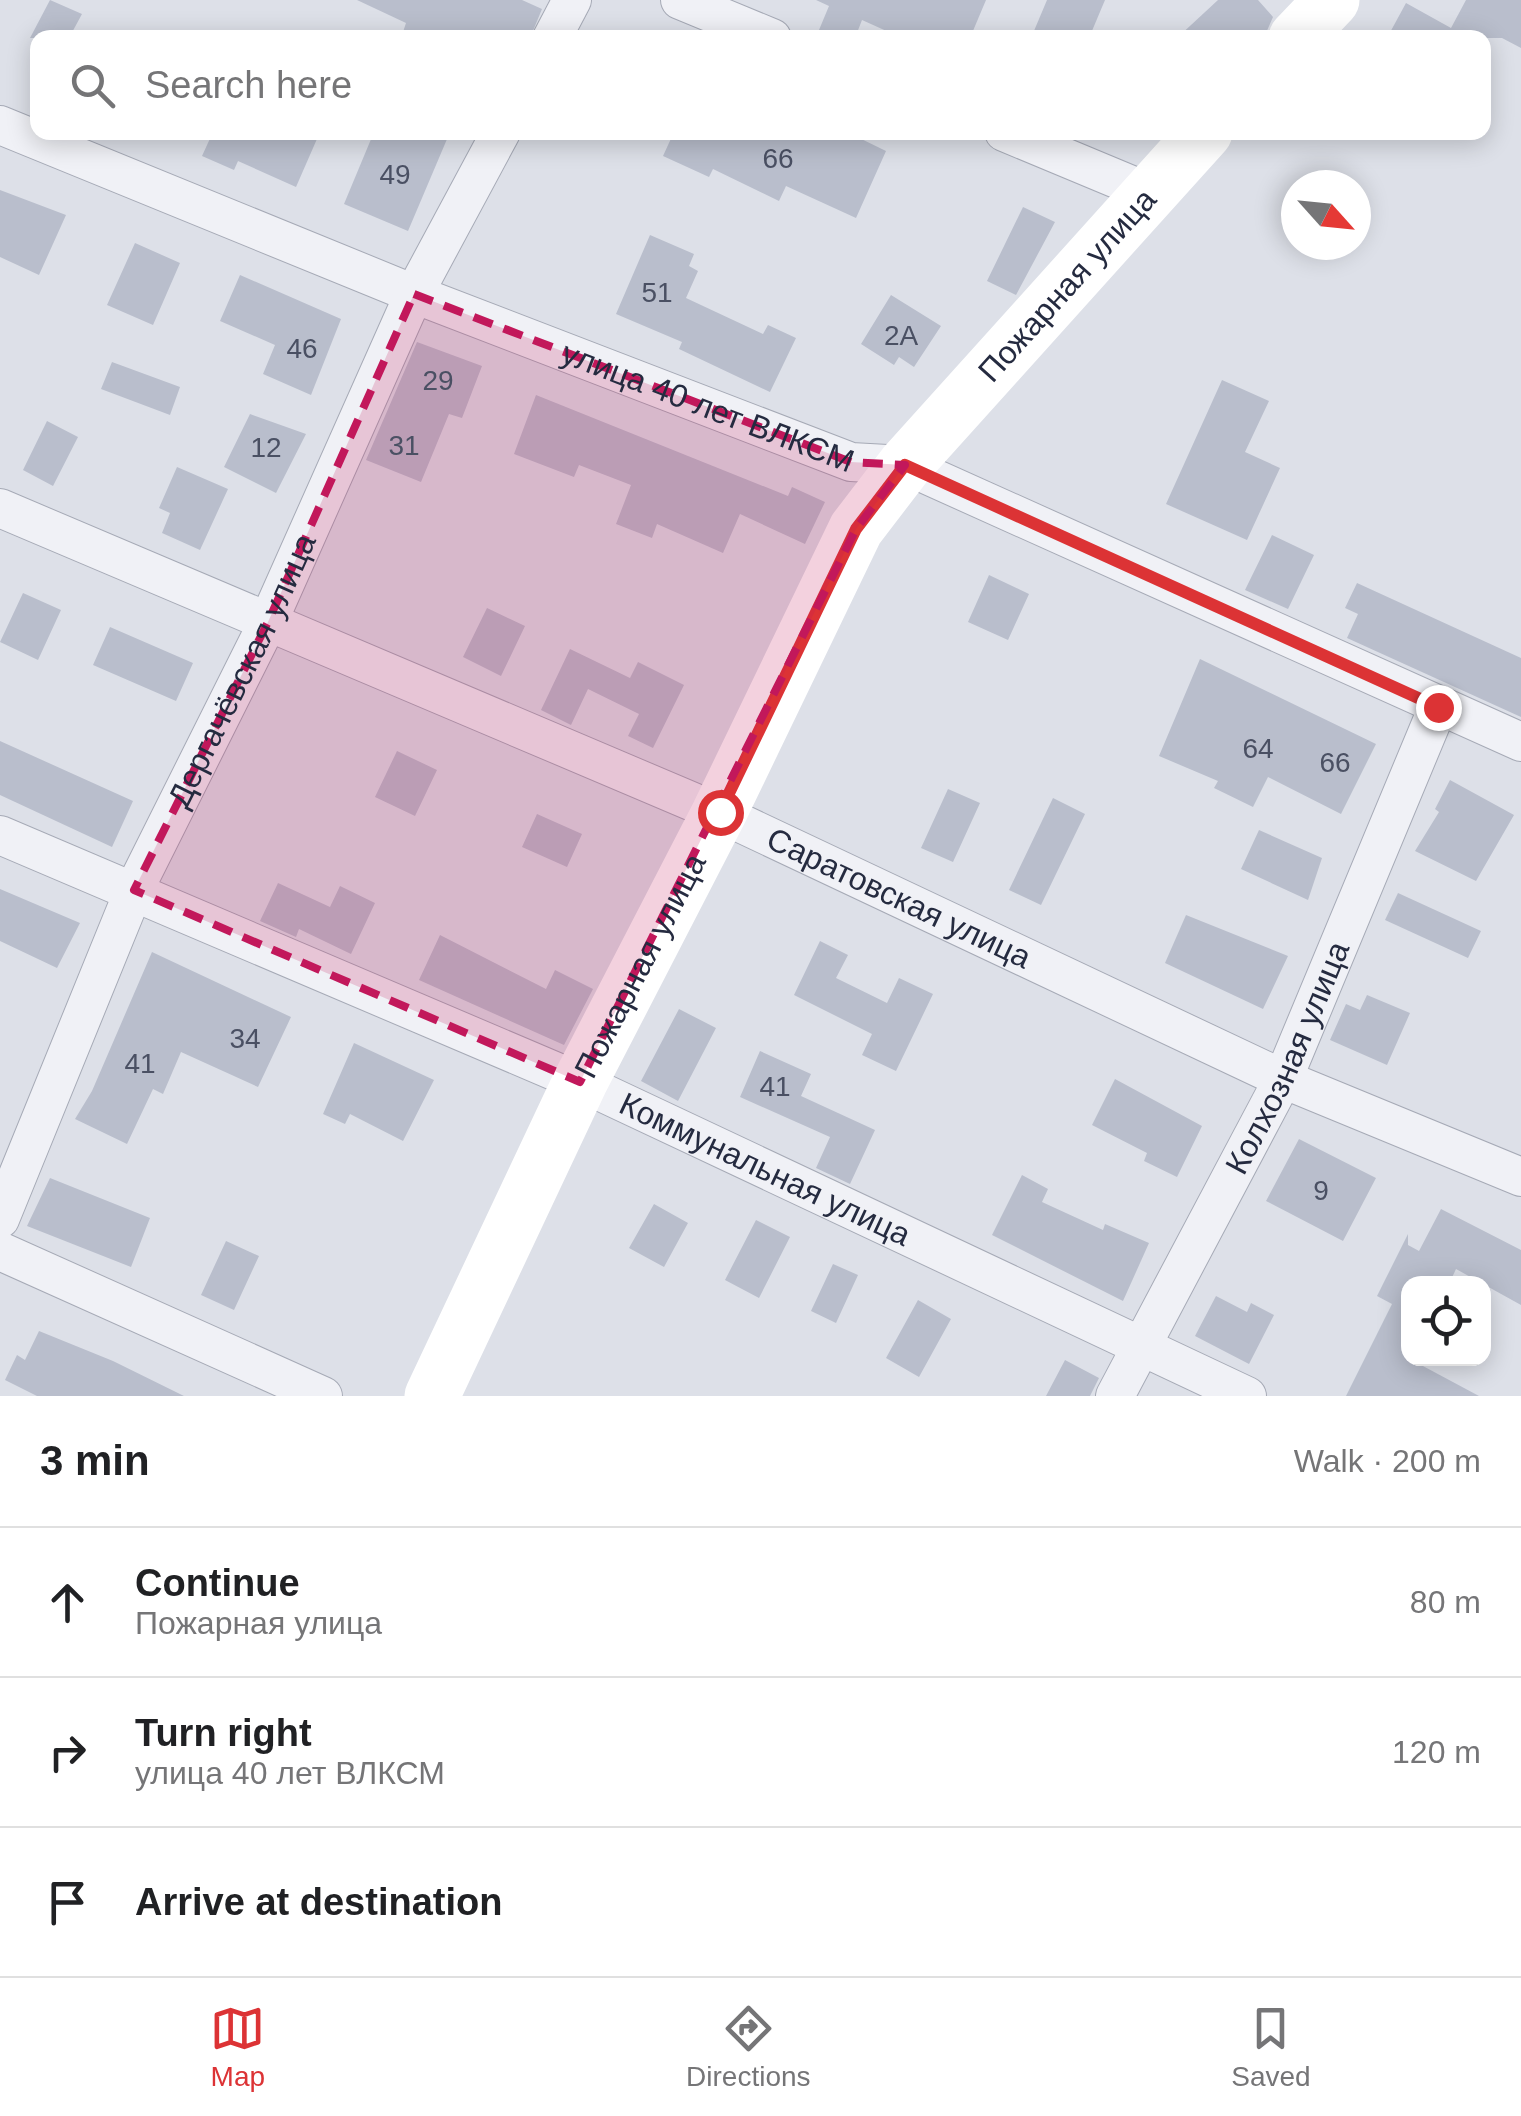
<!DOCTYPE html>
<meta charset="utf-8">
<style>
:root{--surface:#fff;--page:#f6f6f6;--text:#202124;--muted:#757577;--line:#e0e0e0;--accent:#dc3335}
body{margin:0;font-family:Arial,sans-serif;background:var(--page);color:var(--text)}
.controls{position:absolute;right:30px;bottom:30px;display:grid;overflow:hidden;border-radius:20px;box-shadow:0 5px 25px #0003}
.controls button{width:90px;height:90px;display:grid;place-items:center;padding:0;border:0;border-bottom:2px solid var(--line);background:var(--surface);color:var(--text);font:50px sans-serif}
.compass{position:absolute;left:1281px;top:170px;width:90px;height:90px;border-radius:50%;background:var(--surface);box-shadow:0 5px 25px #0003;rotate:117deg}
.stop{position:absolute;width:30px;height:30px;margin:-22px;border:8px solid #dc3335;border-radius:50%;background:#fff}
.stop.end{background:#dc3335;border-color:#fff;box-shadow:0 2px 10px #0008}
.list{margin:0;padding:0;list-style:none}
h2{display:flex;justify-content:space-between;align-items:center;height:130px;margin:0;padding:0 40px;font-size:42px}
h2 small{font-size:32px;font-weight:400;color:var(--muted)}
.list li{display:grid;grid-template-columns:65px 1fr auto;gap:30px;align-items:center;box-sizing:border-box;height:150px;padding:0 40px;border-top:2px solid var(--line)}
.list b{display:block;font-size:38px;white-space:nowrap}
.list p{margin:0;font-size:32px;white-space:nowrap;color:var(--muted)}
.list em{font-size:32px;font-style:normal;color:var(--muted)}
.icon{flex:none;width:55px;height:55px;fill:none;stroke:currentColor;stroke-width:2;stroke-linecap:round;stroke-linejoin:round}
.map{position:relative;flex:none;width:1521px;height:1396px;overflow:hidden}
.search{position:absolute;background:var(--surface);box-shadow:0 5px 25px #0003;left:30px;right:30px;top:30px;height:110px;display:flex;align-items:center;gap:25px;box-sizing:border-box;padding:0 35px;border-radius:20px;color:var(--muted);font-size:38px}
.sheet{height:580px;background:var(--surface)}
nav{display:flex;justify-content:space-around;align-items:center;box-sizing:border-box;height:140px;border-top:2px solid var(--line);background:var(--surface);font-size:28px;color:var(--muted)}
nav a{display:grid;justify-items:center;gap:5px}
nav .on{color:var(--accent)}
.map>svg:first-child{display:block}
.building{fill:#b9becc}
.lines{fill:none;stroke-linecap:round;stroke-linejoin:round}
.street-casing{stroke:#a6aab6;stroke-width:40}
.street{stroke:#f0f1f6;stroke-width:38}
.secondary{stroke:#fff;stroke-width:55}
.route{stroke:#dc3335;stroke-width:12}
.marked{fill:#c2185b;fill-opacity:0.2;stroke:#c2185b;stroke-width:8;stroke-dasharray:20 12;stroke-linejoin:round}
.labels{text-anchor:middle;stroke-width:9;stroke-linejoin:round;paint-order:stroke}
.number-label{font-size:28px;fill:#4a5063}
.street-label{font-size:32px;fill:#252b40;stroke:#eceff6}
</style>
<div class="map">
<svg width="1521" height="1396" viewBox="0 0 1521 1396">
<rect width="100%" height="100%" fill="#dde0e8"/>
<!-- building -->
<path class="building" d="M 50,0 L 82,14 L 69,38 L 30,38 Z
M 357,0 L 522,0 L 542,9 L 530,38 L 401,38 L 406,23 Z
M 816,0 L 986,0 L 970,38 L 902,38 L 862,20 L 855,38 L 838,38 L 819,30 L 829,6 Z
M 1047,0 L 1105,0 L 1089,38 L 1031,38 Z
M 1218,0 L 1258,0 L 1273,17 L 1266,33 L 1261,38 L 1177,38 Z
M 1466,0 L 1521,0 L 1521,48 L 1502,38 L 1387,38 L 1406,3 L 1451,28 Z
M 213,132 L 320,132 L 296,187 L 238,161 L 234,170 L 202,156 Z
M 374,132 L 450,132 L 408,231 L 344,204 Z
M 674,132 L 847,132 L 886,151 L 856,218 L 786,186 L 779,201 L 713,169 L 709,177 L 663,156 Z
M 0,190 L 66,215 L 39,275 L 0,257 Z
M 1023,207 L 1055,222 L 1016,295 L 987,281 Z
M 650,235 L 694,254 L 689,266 L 698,271 L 686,298 L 763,334 L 768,325 L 796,338 L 770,392 L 679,349 L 682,342 L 616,314 Z
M 135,243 L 180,263 L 153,325 L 107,305 Z
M 240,275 L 341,319 L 311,395 L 263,374 L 275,345 L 220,321 Z
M 891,295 L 941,326 L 914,367 L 899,357 L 894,365 L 861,344 Z
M 417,342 L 482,366 L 462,418 L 449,414 L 421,482 L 366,460 Z
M 112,362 L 180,387 L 170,415 L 101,389 Z
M 1222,380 L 1269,401 L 1245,452 L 1280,468 L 1247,540 L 1166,504 Z
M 536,395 L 788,496 L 792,487 L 825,502 L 805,544 L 740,514 L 723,553 L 657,524 L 652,538 L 616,524 L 631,485 L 579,465 L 574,477 L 514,454 Z
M 250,414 L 306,434 L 276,493 L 224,467 Z
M 47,421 L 78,437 L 53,486 L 23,470 Z
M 177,467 L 228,489 L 200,550 L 162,533 L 170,513 L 159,508 Z
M 1272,535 L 1314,555 L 1288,609 L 1245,590 Z
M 989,575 L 1029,594 L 1008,640 L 968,622 Z
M 1357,583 L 1521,658 L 1521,717 L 1347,638 L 1358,614 L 1345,608 Z
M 23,593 L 61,610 L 38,660 L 0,642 Z
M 487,608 L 525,626 L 501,676 L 463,657 Z
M 110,627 L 193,663 L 176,701 L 93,665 Z
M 570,649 L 630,678 L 638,662 L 684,685 L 653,748 L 628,736 L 639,714 L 588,689 L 571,725 L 541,710 Z
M 1200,659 L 1376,744 L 1341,814 L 1268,777 L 1253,807 L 1214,788 L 1218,781 L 1159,756 Z
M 0,741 L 133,801 L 112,847 L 0,795 Z
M 397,751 L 437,770 L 415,816 L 375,797 Z
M 1450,780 L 1514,815 L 1476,881 L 1415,851 L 1439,812 L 1435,809 Z
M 948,789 L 980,803 L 953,862 L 921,848 Z
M 1053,798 L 1085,814 L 1041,905 L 1009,890 Z
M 537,814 L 582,834 L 567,867 L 522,847 Z
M 1259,830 L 1322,858 L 1308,900 L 1241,869 Z
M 278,883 L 330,907 L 340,886 L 375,903 L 351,954 L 299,929 L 296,937 L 260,921 Z
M 0,889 L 80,923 L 57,968 L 0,941 Z
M 1398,893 L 1481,931 L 1468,958 L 1385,920 Z
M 1186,915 L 1288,956 L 1263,1009 L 1165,963 Z
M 440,935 L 546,989 L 555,970 L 593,989 L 564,1045 L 419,980 Z
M 820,941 L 848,955 L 836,978 L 887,1003 L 899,978 L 933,994 L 896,1071 L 862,1055 L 872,1034 L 794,995 Z
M 152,952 L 291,1017 L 258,1087 L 181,1052 L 163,1094 L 153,1089 L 127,1144 L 75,1119 L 92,1091 Z
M 1367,995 L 1410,1013 L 1387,1065 L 1330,1040 L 1346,1004 L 1360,1010 Z
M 679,1009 L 716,1028 L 678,1101 L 641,1081 Z
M 354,1043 L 434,1080 L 403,1141 L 350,1114 L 345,1124 L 323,1114 Z
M 760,1051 L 811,1074 L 801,1096 L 875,1130 L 850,1184 L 816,1168 L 830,1137 L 740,1097 Z
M 1115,1079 L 1202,1126 L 1177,1177 L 1144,1161 L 1147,1153 L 1092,1125 Z
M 1299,1139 L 1376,1178 L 1343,1241 L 1266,1201 Z
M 1022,1175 L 1048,1189 L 1042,1202 L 1103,1230 L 1105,1224 L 1149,1243 L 1123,1301 L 992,1235 Z
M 50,1178 L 150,1218 L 131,1267 L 27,1226 Z
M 654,1204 L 688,1223 L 664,1267 L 629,1248 Z
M 1441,1209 L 1521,1250 L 1521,1305 L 1456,1269 L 1449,1284 L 1408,1284 L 1408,1358 L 1479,1396 L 1346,1396 L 1392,1304 L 1377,1296 L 1408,1234 L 1408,1245 L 1419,1251 Z
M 756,1220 L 790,1237 L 759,1298 L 725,1280 Z
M 226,1241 L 259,1256 L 234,1310 L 201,1295 Z
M 833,1264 L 858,1275 L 836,1323 L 811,1311 Z
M 1216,1296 L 1247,1312 L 1251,1303 L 1274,1315 L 1249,1364 L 1195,1336 Z
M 918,1300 L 951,1319 L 919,1377 L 886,1358 Z
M 39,1331 L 113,1361 L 184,1396 L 37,1396 L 5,1380 L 17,1355 L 25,1360 Z
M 1065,1360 L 1099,1378 L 1090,1396 L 1046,1396 Z"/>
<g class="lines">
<!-- street casing -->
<g class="street-casing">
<g id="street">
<path d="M 680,0 L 772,38"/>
<path d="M 552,38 L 572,0"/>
<path id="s1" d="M 0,125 L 414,294 L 851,462 L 905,465 L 1521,742"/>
<path d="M 1004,132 L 1148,192"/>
<path id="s2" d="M 0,508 L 719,813 L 1283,1079 L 1521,1177"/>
<path id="s3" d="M 0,835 L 580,1082 L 1247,1396"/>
<path id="s4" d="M 0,1219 L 134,890 L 268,622 L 414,294 L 501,132"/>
<path d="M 0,1251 L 323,1396"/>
<path id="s5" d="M 1115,1396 L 1283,1079 L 1438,707"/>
</g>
</g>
<!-- street -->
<use href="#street" class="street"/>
<!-- secondary -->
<g class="secondary">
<path d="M 1296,38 L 1332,0"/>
<path id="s6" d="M 432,1396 L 580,1082 L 719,813 L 856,529 L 905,465 L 1205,132"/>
</g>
</g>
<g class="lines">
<!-- route -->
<path class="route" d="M 720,812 L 856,529 L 905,465 L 1438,707"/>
</g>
<!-- marked area -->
<path class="marked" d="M 414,294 L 851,462 L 905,465 L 856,529 L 580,1082 L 134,890 L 268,622 Z"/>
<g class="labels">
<!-- number labels -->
<g class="number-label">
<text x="778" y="168">66</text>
<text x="395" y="184">49</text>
<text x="657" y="302">51</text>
<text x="901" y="345">2А</text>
<text x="302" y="358">46</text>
<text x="438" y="390">29</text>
<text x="404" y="455">31</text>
<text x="266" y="457">12</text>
<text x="1258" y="758">64</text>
<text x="1335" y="772">66</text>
<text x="245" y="1048">34</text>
<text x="140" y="1073">41</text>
<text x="775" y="1096">41</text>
<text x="1321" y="1200">9</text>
</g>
<!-- street labels -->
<g class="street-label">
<text dy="11" stroke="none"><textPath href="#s6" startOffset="1288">Пожарная улица</textPath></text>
<text dy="11" stroke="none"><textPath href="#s1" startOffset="762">улица 40 лет ВЛКСМ</textPath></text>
<text dy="11" stroke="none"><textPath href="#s4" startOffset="600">Дергачёвская улица</textPath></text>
<text dy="11" stroke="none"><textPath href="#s2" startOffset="980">Саратовская улица</textPath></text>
<text dy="11" stroke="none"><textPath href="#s6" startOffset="478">Пожарная улица</textPath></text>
<text dy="11" stroke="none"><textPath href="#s5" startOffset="380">Колхозная улица</textPath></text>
<text dy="11" stroke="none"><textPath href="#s3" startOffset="835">Коммунальная улица</textPath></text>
</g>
</g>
</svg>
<div class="controls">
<button><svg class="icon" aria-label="locate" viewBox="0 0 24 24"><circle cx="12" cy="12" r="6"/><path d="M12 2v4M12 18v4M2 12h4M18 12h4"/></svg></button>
</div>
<svg class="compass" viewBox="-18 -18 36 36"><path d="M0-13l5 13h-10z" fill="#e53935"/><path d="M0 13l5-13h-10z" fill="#757577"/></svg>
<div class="stop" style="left:720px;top:812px"></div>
<div class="stop end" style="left:1438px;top:707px"></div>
<div class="search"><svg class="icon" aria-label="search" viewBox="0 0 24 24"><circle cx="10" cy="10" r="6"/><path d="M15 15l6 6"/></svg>Search here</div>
</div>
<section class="sheet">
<h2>3 min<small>Walk · 200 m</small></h2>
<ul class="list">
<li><svg class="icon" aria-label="ahead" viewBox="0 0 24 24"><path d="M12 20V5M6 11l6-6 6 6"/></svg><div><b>Continue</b><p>Пожарная улица</p></div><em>80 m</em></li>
<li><svg class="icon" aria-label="right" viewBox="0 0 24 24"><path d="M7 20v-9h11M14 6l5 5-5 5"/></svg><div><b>Turn right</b><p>улица 40 лет ВЛКСМ</p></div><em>120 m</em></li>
<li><svg class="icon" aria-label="arrive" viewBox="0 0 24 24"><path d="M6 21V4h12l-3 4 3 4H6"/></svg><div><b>Arrive at destination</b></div></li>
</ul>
</section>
<nav>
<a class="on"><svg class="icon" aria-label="map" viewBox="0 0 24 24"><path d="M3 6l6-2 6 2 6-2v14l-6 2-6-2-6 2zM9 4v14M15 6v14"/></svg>Map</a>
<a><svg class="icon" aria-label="directions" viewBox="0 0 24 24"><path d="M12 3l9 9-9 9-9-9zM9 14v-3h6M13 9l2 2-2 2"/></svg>Directions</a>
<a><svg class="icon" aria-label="saved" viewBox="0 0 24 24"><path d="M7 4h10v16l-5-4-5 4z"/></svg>Saved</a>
</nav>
